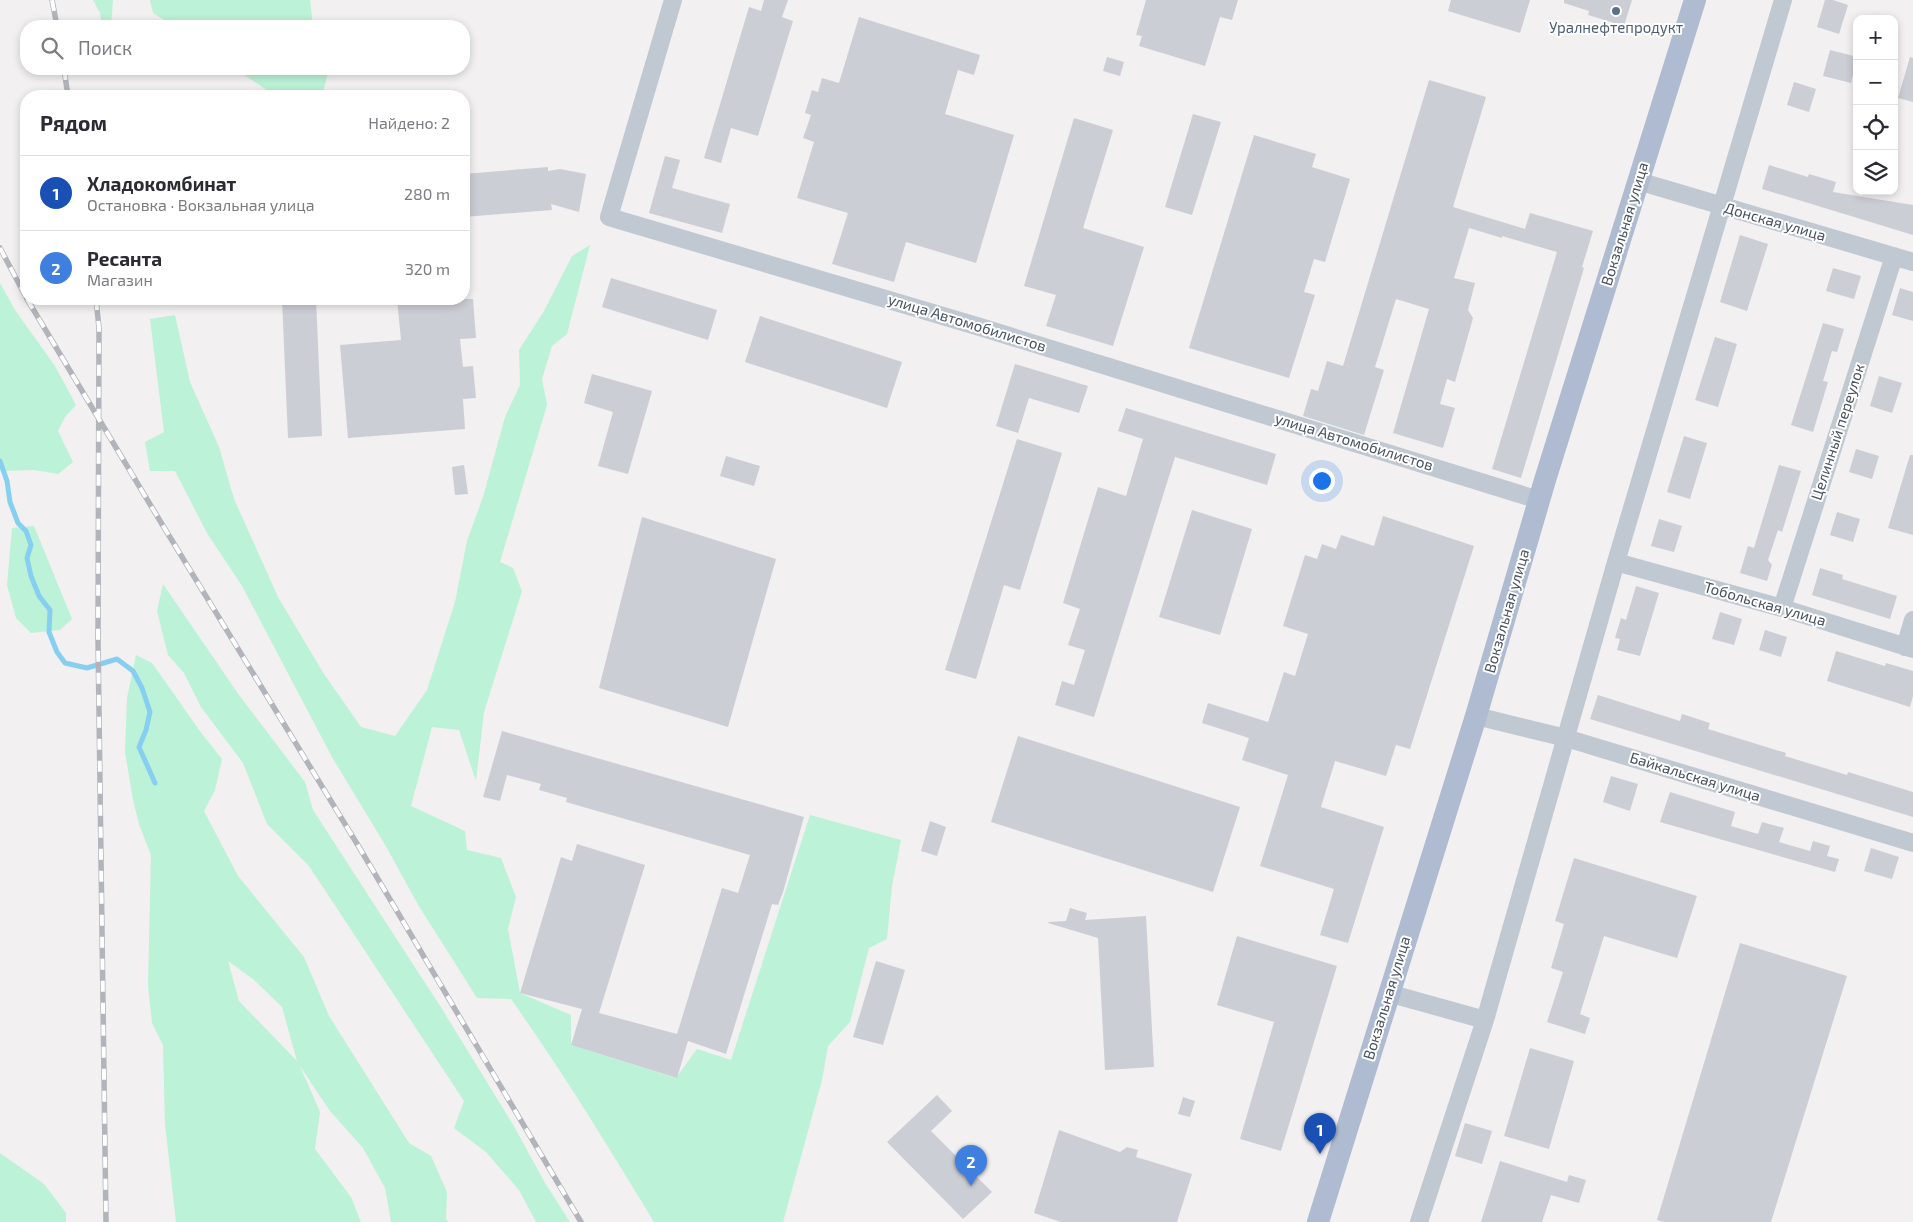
<!DOCTYPE html>
<html lang="ru">
<meta charset="utf-8">
<style>
:root{--surface:#fff;--page:#f2f2f3;--text:#2b2b33;--muted:#7c7c81;--line:#e1e1e2;--accent:#0f766e}
body{margin:0;font-family:"Exo 2",sans-serif;background:var(--page);color:var(--text)}
.controls{position:absolute;right:15px;top:15px;display:grid;overflow:hidden;border-radius:10px;box-shadow:0 2px 8px #0003}
.controls button{width:45px;height:45px;display:grid;place-items:center;padding:0;border:0;border-bottom:1px solid var(--line);background:var(--surface);color:var(--text);font:25px sans-serif}
.you{position:absolute;left:1321px;top:480px;width:18px;height:18px;margin:-12px;border:4px solid #fff;border-radius:50%;background:#1a73e8;box-shadow:0 0 0 8px #1a73e833}
.badge{display:grid;place-items:center;width:32px;height:32px;border-radius:50%;background:var(--accent);color:#fff;font-size:16px;font-weight:700}
.pin{position:absolute;translate:-50% -41px;filter:drop-shadow(0 1px 2px #0008)}
.pin::after{content:'';position:absolute;top:26px;width:18px;height:15px;background:inherit;clip-path:polygon(0 0,100% 0,50% 100%)}
.list{margin:0;padding:0;list-style:none}
h2{display:flex;justify-content:space-between;align-items:center;height:65px;margin:0;padding:0 20px;font-size:21px}
h2 small{font-size:16px;font-weight:400;color:var(--muted)}
.list li{display:grid;grid-template-columns:32px 1fr auto;gap:15px;align-items:center;box-sizing:border-box;height:75px;padding:0 20px;border-top:1px solid var(--line)}
.list b{display:block;font-size:19px;white-space:nowrap}
.list p{margin:0;font-size:16px;white-space:nowrap;color:var(--muted)}
.list em{font-size:16px;font-style:normal;color:var(--muted)}
.icon{flex:none;width:28px;height:28px;fill:none;stroke:currentColor;stroke-width:2;stroke-linecap:round;stroke-linejoin:round}
.map{position:relative;flex:none;width:1913px;height:1222px;overflow:hidden}
.search{position:absolute;background:var(--surface);box-shadow:0 2px 8px #0003;left:20px;top:20px;width:450px;height:55px;display:flex;align-items:center;gap:12px;box-sizing:border-box;padding:0 18px;border-radius:20px;color:var(--muted);font-size:19px}
.panel{position:absolute;background:var(--surface);box-shadow:0 2px 8px #0003;left:20px;top:90px;width:450px;height:215px;border-radius:20px}
.map>svg:first-child{display:block}
.green{fill:#bcf2d7;fill-rule:evenodd}
.lines{fill:none;stroke-linecap:round;stroke-linejoin:round}
.stream{stroke:#87cff1;stroke-width:5}
.building{fill:#ccced5}
.minor{stroke:#c0c8d2;stroke-width:18}
.major{stroke:#aebbd0;stroke-width:22}
.rail-casing{stroke:#b2b4bb;stroke-width:5.5}
.rail{stroke:#fff;stroke-width:4;stroke-dasharray:11;stroke-linecap:butt}
.service-dot{fill:#5c6f8a;stroke:#fff;stroke-width:2}
.labels{text-anchor:middle;stroke-width:4;stroke-linejoin:round;paint-order:stroke}
.service-label{font-size:15px;fill:#4e5e75;stroke:#fff}
.street-label{font-size:15px;fill:#47515f;stroke:#fff}
</style>
<div class="map">
<svg width="1913" height="1222" viewBox="0 0 1913 1222">
<rect width="100%" height="100%" fill="#f2f0f0"/>
<!-- green -->
<path class="green" d="M 93,0 L 113,0 L 111,26 L 102,26 L 100,13 Z
M 150,0 L 310,0 L 313,26 L 167,26 L 167,22 L 153,13 Z
M 235,69 L 329,69 L 322,96 L 276,96 Z
M 590,245 L 567,334 L 552,346 L 542,379 L 547,405 L 500,562 L 513,568 L 522,591 L 484,712 L 476,781 L 459,730 L 432,727 L 411,806 L 465,831 L 467,850 L 501,858 L 516,897 L 508,929 L 520,993 L 571,1015 L 571,1045 L 676,1078 L 697,1049 L 731,1060 L 810,815 L 901,840 L 892,886 L 887,939 L 869,948 L 850,1022 L 828,1046 L 822,1080 L 783,1222 L 654,1222 C 608,1146 562,1071 511,999 L 477,998 L 417,903 L 387,848 L 332,757 L 242,586 L 207,533 L 175,471 L 150,471 L 145,442 L 164,432 L 150,319 L 175,315 L 190,382 L 219,447 L 234,499 L 278,597 L 324,674 L 361,727 L 395,736 L 427,690 L 455,602 L 467,541 L 483,497 L 505,417 L 520,385 L 519,350 L 544,311 L 572,256 Z
M 0,283 L 15,310 L 55,366 L 76,405 L 65,417 L 58,431 L 73,462 L 58,474 L 34,470 L 0,471 Z
M 34,526 L 72,619 L 60,630 L 31,633 L 16,618 L 7,585 L 12,528 Z
M 163,584 L 239,695 L 305,782 L 313,810 L 442,1009 L 515,1128 L 545,1183 L 570,1222 L 536,1222 L 519,1190 L 486,1152 L 454,1128 L 464,1101 L 309,866 L 267,824 L 243,763 L 201,707 L 184,673 L 168,655 L 157,611 Z
M 136,655 L 152,663 L 202,734 L 222,759 L 215,790 L 204,811 L 238,876 L 304,957 L 329,1016 L 409,1143 L 431,1156 L 447,1192 L 446,1219 L 448,1222 L 391,1222 L 385,1188 L 363,1148 L 330,1111 L 300,1066 L 320,1112 L 315,1149 L 351,1197 L 361,1222 L 176,1222 L 165,1124 L 163,1045 L 152,1023 L 148,985 L 151,855 L 139,824 L 133,800 L 125,752 L 127,698 ZM 228,961 L 253,979 L 282,1007 L 297,1061 L 239,1001 Z
M 0,1153 L 44,1184 L 66,1213 L 66,1222 L 0,1222 Z"/>
<g class="lines">
<!-- stream -->
<path class="stream" d="M 0,461 L 7,481 L 10,502 L 18,523 L 26,531 L 31,545 L 27,558 L 31,576 L 39,596 L 50,610 L 49,632 L 57,652 L 65,663 L 87,668 L 117,659 L 133,671 L 142,688 L 150,712 L 146,730 L 139,747 L 155,783"/>
</g>
<!-- building -->
<path class="building" d="M 764,0 L 788,0 L 782,17 L 793,21 L 758,136 L 731,128 L 721,163 L 704,158 L 749,7 L 761,11 Z
M 1146,0 L 1238,0 L 1232,20 L 1220,17 L 1205,66 L 1139,46 L 1142,36 L 1136,35 Z
M 1451,0 L 1530,0 L 1520,33 L 1448,11 Z
M 1564,0 L 1632,0 L 1624,26 L 1588,15 L 1589,11 L 1564,3 Z
M 1825,0 L 1833,0 L 1848,5 L 1839,34 L 1817,27 Z
M 859,17 L 980,55 L 974,75 L 958,70 L 945,114 L 1014,135 L 976,263 L 906,242 L 894,282 L 832,264 L 848,213 L 797,198 L 814,142 L 803,138 L 811,115 L 805,113 L 812,90 L 818,92 L 822,78 L 839,83 Z
M 1830,50 L 1857,57 L 1851,83 L 1823,76 Z
M 1107,57 L 1124,62 L 1120,76 L 1103,71 Z
M 1910,57 L 1913,58 L 1913,102 L 1898,98 Z
M 1429,80 L 1486,97 L 1453,207 L 1525,229 L 1530,213 L 1593,231 L 1582,267 L 1584,268 L 1521,478 L 1492,469 L 1557,252 L 1502,236 L 1502,238 L 1469,228 L 1454,278 L 1475,283 L 1468,310 L 1473,318 L 1455,382 L 1447,379 L 1440,404 L 1455,408 L 1443,448 L 1393,433 L 1429,309 L 1396,299 L 1375,367 L 1384,370 L 1364,435 L 1303,416 L 1311,389 L 1318,391 L 1327,361 L 1343,366 Z
M 1794,82 L 1816,89 L 1809,112 L 1787,105 Z
M 1193,114 L 1221,122 L 1192,215 L 1165,207 Z
M 1074,118 L 1113,130 L 1083,228 L 1144,247 L 1113,346 L 1046,326 L 1056,295 L 1024,286 Z
M 1254,135 L 1316,154 L 1312,167 L 1350,179 L 1325,262 L 1314,259 L 1304,292 L 1315,295 L 1289,378 L 1189,348 Z
M 665,156 L 680,160 L 672,188 L 730,204 L 722,233 L 649,213 Z
M 1769,165 L 1808,177 L 1809,174 L 1836,182 L 1833,192 L 1913,205 L 1913,235 L 1762,189 Z
M 548,167 L 548,171 L 560,169 L 586,174 L 579,212 L 551,204 L 552,210 L 464,217 L 464,174 Z
M 1740,235 L 1768,244 L 1747,311 L 1720,302 Z
M 1833,268 L 1861,276 L 1854,299 L 1826,291 Z
M 611,278 L 717,310 L 708,340 L 602,307 Z
M 1900,288 L 1913,292 L 1913,321 L 1892,315 Z
M 282,299 L 316,299 L 322,436 L 288,438 Z
M 397,299 L 473,299 L 476,338 L 460,339 L 463,367 L 473,366 L 476,398 L 463,399 L 465,429 L 348,438 L 340,345 L 401,340 Z
M 760,316 L 902,362 L 887,408 L 745,362 Z
M 1823,323 L 1844,329 L 1837,352 L 1832,351 L 1823,381 L 1828,382 L 1813,432 L 1791,425 Z
M 1715,337 L 1737,344 L 1718,407 L 1695,400 Z
M 1015,364 L 1088,386 L 1079,413 L 1029,398 L 1018,433 L 996,426 Z
M 592,374 L 652,391 L 628,474 L 598,466 L 613,412 L 584,403 Z
M 1879,376 L 1902,383 L 1892,413 L 1870,406 Z
M 1126,408 L 1276,454 L 1267,485 L 1175,457 L 1094,717 L 1055,705 L 1062,681 L 1074,685 L 1085,650 L 1068,645 L 1080,609 L 1063,603 L 1098,487 L 1126,496 L 1143,439 L 1118,431 Z
M 1684,436 L 1707,443 L 1690,499 L 1667,492 Z
M 1017,439 L 1062,453 L 1020,590 L 1004,585 L 976,679 L 945,670 Z
M 1856,449 L 1879,456 L 1872,479 L 1849,472 Z
M 1910,455 L 1913,455 L 1913,535 L 1888,528 Z
M 726,456 L 760,466 L 754,486 L 720,476 Z
M 464,465 L 468,494 L 455,495 L 452,467 Z
M 1779,465 L 1801,471 L 1782,532 L 1778,530 L 1768,560 L 1772,565 L 1767,581 L 1740,573 L 1748,546 L 1754,548 Z
M 1192,510 L 1252,529 L 1220,635 L 1159,617 Z
M 1837,512 L 1860,519 L 1853,542 L 1830,535 Z
M 1383,516 L 1474,546 L 1410,749 L 1396,745 L 1386,776 L 1335,761 L 1321,807 L 1384,827 L 1348,943 L 1320,935 L 1334,889 L 1260,866 L 1288,775 L 1242,760 L 1249,738 L 1202,723 L 1208,703 L 1268,722 L 1284,672 L 1295,676 L 1308,634 L 1283,626 L 1305,555 L 1317,559 L 1322,544 L 1336,549 L 1341,535 L 1374,546 Z
M 642,517 L 776,559 L 728,727 L 599,688 Z
M 1659,519 L 1682,526 L 1674,552 L 1651,546 Z
M 1820,568 L 1843,575 L 1842,579 L 1897,596 L 1890,619 L 1812,595 Z
M 1636,586 L 1659,593 L 1640,656 L 1617,650 L 1620,639 L 1615,638 L 1621,618 L 1626,620 Z
M 1720,612 L 1742,619 L 1734,645 L 1712,639 Z
M 1765,630 L 1787,637 L 1781,657 L 1759,650 Z
M 1836,651 L 1885,666 L 1886,663 L 1913,671 L 1913,696 L 1910,707 L 1827,681 Z
M 1598,695 L 1680,721 L 1682,714 L 1710,723 L 1708,729 L 1786,753 L 1785,756 L 1847,775 L 1848,772 L 1913,792 L 1913,817 L 1590,719 Z
M 502,731 L 804,817 L 783,892 L 778,905 L 772,904 L 726,1054 L 688,1041 L 677,1078 L 571,1045 L 582,1009 L 520,993 L 561,857 L 572,861 L 577,844 L 645,865 L 599,1013 L 677,1034 L 722,888 L 738,893 L 750,855 L 566,802 L 567,798 L 539,790 L 541,784 L 507,775 L 500,801 L 483,797 Z
M 1018,736 L 1240,807 L 1213,892 L 991,822 Z
M 1611,776 L 1638,784 L 1630,811 L 1603,802 Z
M 1670,792 L 1735,812 L 1731,826 L 1758,834 L 1762,822 L 1784,828 L 1779,842 L 1810,851 L 1813,841 L 1830,846 L 1827,856 L 1839,859 L 1835,872 L 1660,822 Z
M 930,821 L 946,827 L 937,856 L 921,851 Z
M 1871,848 L 1899,857 L 1892,879 L 1864,871 Z
M 1574,858 L 1697,896 L 1677,958 L 1604,936 L 1580,1014 L 1590,1018 L 1585,1034 L 1547,1022 L 1563,972 L 1551,968 L 1564,924 L 1555,921 Z
M 1070,908 L 1087,913 L 1085,920 L 1146,916 L 1154,1067 L 1105,1070 L 1098,938 L 1048,923 L 1049,922 L 1066,921 Z
M 1237,936 L 1337,966 L 1281,1151 L 1240,1139 L 1274,1022 L 1217,1005 Z
M 1740,943 L 1847,976 L 1771,1222 L 1664,1222 L 1657,1220 Z
M 876,961 L 905,970 L 883,1045 L 853,1037 Z
M 1530,1048 L 1574,1061 L 1549,1149 L 1504,1136 Z
M 937,1095 L 952,1111 L 931,1131 L 992,1192 L 963,1219 L 887,1142 Z
M 1183,1097 L 1195,1101 L 1190,1117 L 1178,1114 Z
M 1465,1123 L 1492,1131 L 1482,1164 L 1455,1156 Z
M 1059,1130 L 1120,1152 L 1127,1147 L 1138,1150 L 1136,1157 L 1192,1174 L 1177,1222 L 1061,1222 L 1034,1213 Z
M 1500,1161 L 1567,1182 L 1569,1175 L 1586,1180 L 1579,1203 L 1551,1195 L 1542,1222 L 1481,1222 Z"/>
<g class="lines">
<!-- minor -->
<path class="minor" d="M 673,0 L 609,217 L 980,327 L 1539,500
M 1638,181 L 1913,262
M 1616,562 L 1782,608 L 1913,649
M 1782,608 L 1894,256
M 1905,647 L 1913,620
M 1476,716 L 1566,738 L 1913,843
M 1388,993 L 1485,1020
M 1419,1222 L 1485,1020 L 1616,562 L 1783,0"/>
<!-- major -->
<path class="major" d="M 1318,1222 L 1476,716 L 1545,480 L 1695,0"/>
<!-- rail casing -->
<g class="rail-casing">
<path id="rail" d="M 52,0 L 57,26
M 64,69 L 68,96
M 0,248 L 26,297
M 27,299 L 154,511 L 359,847 L 581,1222
M 96,299 L 99,328 L 98,639 L 106,1222"/>
</g>
<!-- rail -->
<use href="#rail" class="rail"/>
</g>
<!-- markers -->
<circle class="service-dot" cx="1616" cy="11" r="5"/>
<g class="labels">
<!-- service labels -->
<g class="service-label">
<text x="1616" y="33">Уралнефтепродукт</text>
</g>
<!-- street labels -->
<g class="street-label">
<text transform="translate(1775 222) rotate(16)" y="5">Донская улица</text>
<text transform="translate(1625 224) rotate(-73)" y="5">Вокзальная улица</text>
<text transform="translate(967 323) rotate(17)" y="5">улица Автомобилистов</text>
<text transform="translate(1838 432) rotate(-72)" y="5">Целинный переулок</text>
<text transform="translate(1354 442) rotate(17)" y="5">улица Автомобилистов</text>
<text transform="translate(1765 604) rotate(16)" y="5">Тобольская улица</text>
<text transform="translate(1507 611) rotate(-74)" y="5">Вокзальная улица</text>
<text transform="translate(1695 777) rotate(17)" y="5">Байкальская улица</text>
<text transform="translate(1387 998) rotate(-73)" y="5">Вокзальная улица</text>
</g>
</g>
</svg>
<div class="controls">
<button>+</button>
<button>−</button>
<button><svg class="icon" aria-label="locate" viewBox="0 0 24 24"><circle cx="12" cy="12" r="6"/><path d="M12 2v4M12 18v4M2 12h4M18 12h4"/></svg></button>
<button><svg class="icon" aria-label="layers" viewBox="0 0 24 24"><path d="M12 4l9 5-9 5-9-5zM3 14l9 5 9-5"/></svg></button>
</div>
<div class="you"></div>
<div class="pin badge" style="left:1320px;top:1154px;background:#1a4fb4">1</div>
<div class="pin badge" style="left:971px;top:1186px;background:#3f7fe0">2</div>
<div class="search"><svg class="icon" aria-label="search" viewBox="0 0 24 24"><circle cx="10" cy="10" r="6"/><path d="M15 15l6 6"/></svg>Поиск</div>
<section class="panel">
<h2>Рядом<small>Найдено: 2</small></h2>
<ul class="list">
<li><span class="badge" style="background:#1a4fb4">1</span><div><b>Хладокомбинат</b><p>Остановка · Вокзальная улица</p></div><em>280 m</em></li>
<li><span class="badge" style="background:#3f7fe0">2</span><div><b>Ресанта</b><p>Магазин</p></div><em>320 m</em></li>
</ul>
</section>
</div>
